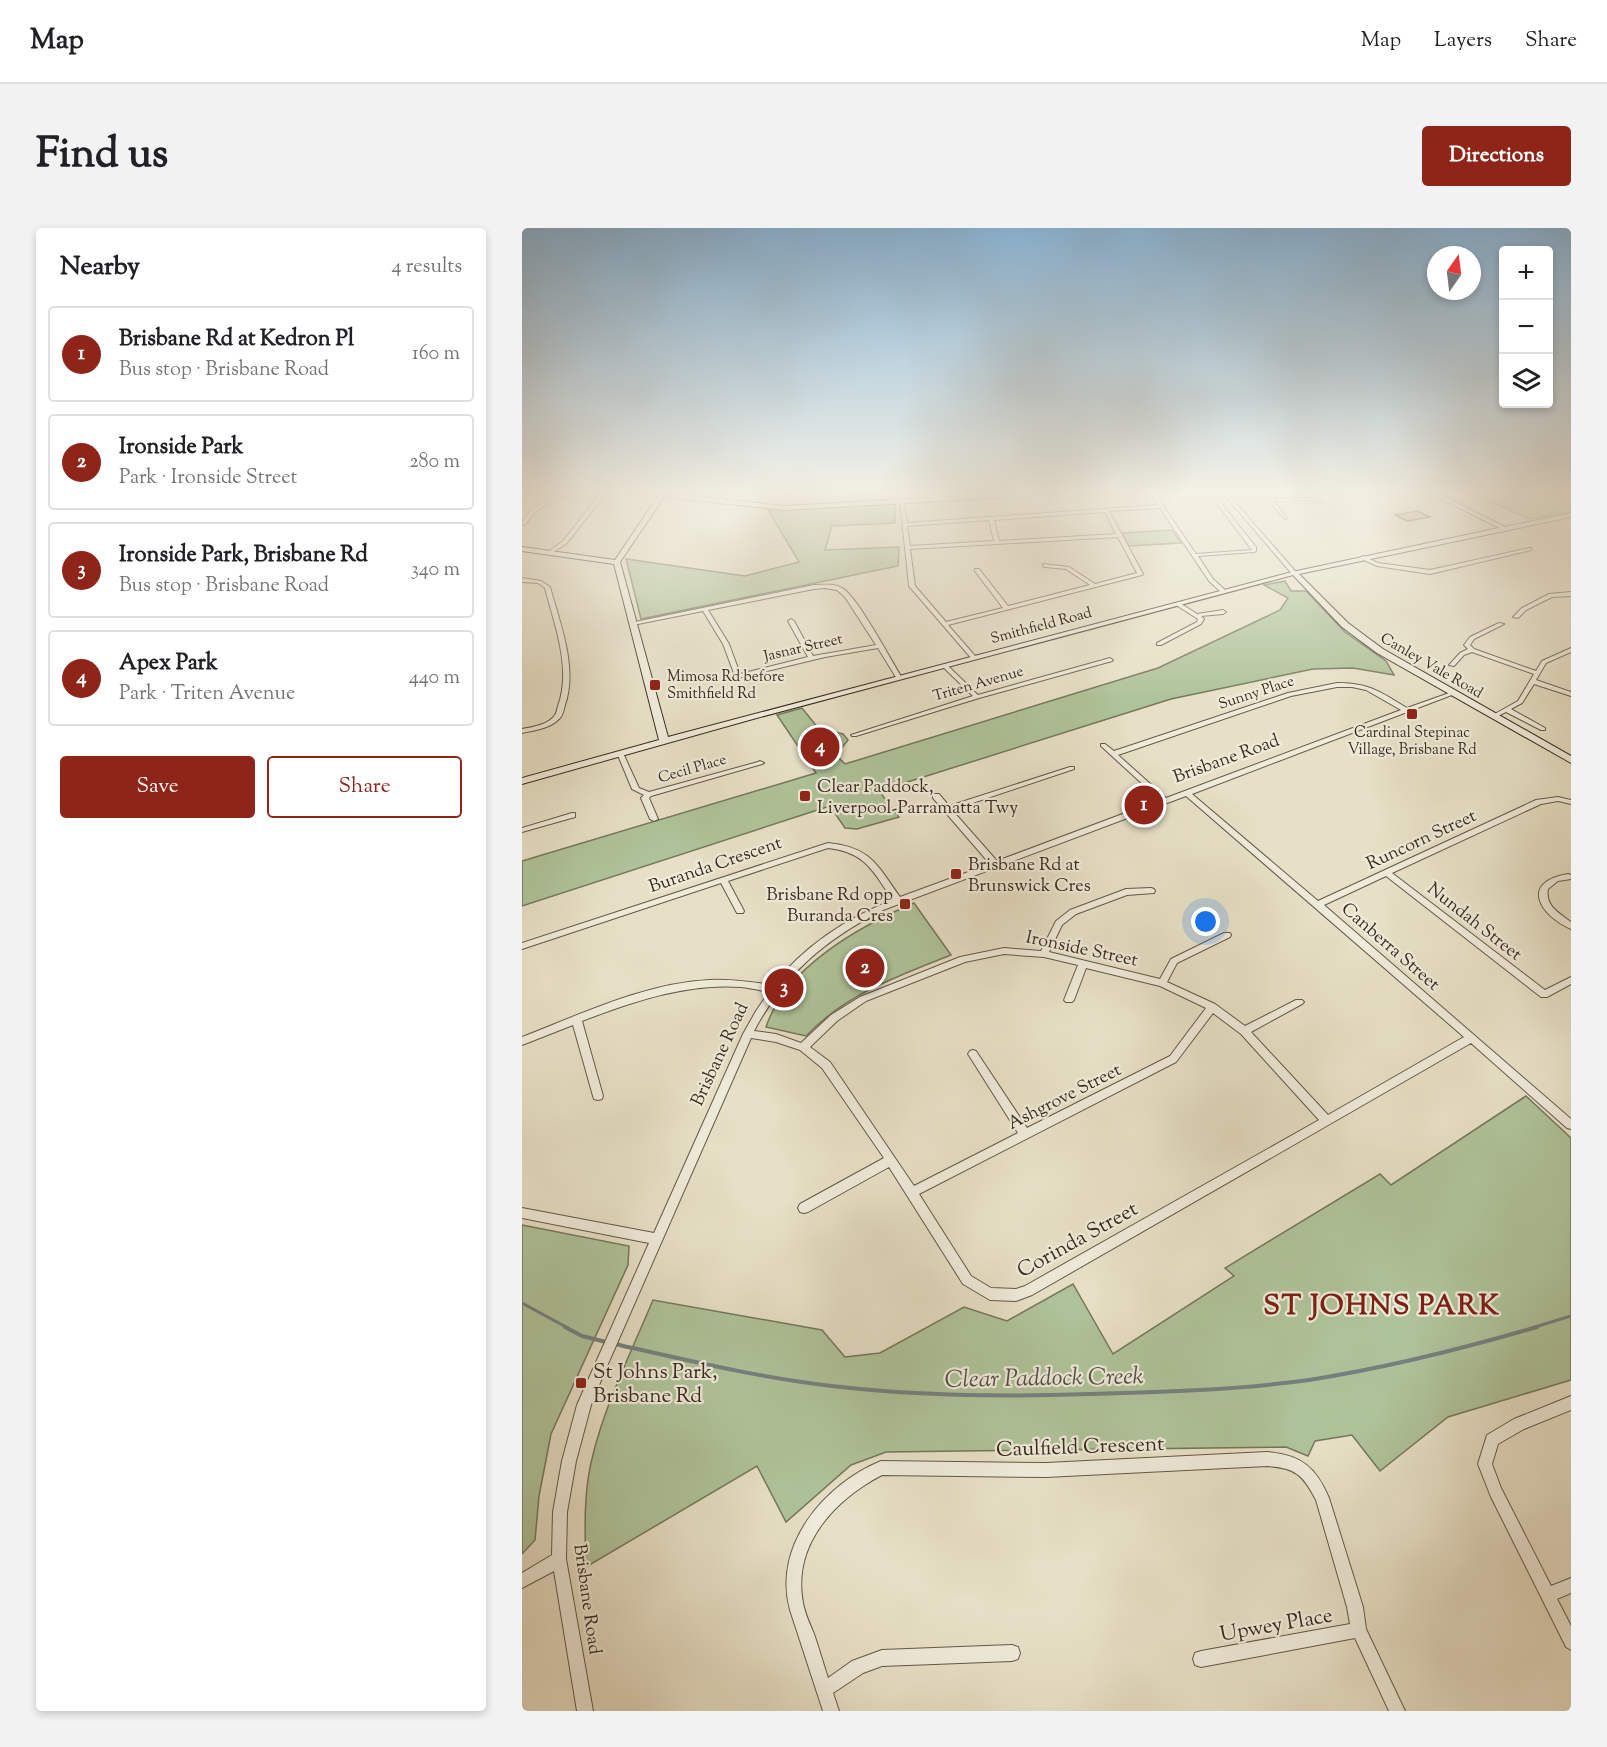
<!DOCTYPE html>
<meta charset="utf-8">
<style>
:root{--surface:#fff;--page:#f2f2f2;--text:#202124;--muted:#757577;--line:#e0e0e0;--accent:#8f2418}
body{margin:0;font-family:"Sorts Mill Goudy",serif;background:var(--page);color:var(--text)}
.controls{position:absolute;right:18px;top:18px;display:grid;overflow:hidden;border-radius:6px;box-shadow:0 3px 9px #0003}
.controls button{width:54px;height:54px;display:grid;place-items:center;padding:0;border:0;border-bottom:2px solid var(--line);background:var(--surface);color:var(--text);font:30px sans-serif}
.compass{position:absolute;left:905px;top:18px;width:54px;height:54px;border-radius:50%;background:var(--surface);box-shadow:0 3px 9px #0003;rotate:14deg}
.you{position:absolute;left:684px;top:694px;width:21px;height:21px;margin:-15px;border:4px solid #fff;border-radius:50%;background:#1a73e8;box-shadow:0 0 0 9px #1a73e833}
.badge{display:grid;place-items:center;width:39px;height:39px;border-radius:50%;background:var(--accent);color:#fff;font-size:20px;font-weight:700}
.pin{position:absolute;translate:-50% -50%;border:3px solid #fff;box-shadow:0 2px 6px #0006}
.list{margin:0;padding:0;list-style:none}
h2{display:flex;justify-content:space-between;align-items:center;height:78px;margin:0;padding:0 24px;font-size:26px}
h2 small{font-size:20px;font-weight:400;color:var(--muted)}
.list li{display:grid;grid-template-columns:39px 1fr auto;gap:18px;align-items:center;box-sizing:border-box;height:96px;margin:0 12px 12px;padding:0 12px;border:2px solid var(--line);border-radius:6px}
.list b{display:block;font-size:22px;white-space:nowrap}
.list p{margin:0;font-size:20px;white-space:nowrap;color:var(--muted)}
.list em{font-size:20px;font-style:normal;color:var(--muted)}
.actions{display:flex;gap:12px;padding:18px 24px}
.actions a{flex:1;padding:14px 0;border:2px solid var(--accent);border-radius:6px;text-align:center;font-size:21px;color:var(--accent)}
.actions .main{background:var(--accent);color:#fff}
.icon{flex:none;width:33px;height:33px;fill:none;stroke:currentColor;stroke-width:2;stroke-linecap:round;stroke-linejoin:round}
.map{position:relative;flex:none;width:1049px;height:1483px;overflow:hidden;border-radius:6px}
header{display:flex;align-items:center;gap:36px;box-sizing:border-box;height:84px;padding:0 30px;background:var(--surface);border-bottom:2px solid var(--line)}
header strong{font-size:28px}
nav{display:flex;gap:33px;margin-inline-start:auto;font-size:21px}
.intro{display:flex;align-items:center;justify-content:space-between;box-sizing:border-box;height:144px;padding:0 36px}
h1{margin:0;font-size:42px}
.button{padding:15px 27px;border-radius:6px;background:var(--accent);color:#fff;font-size:21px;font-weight:700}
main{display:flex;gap:36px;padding:0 36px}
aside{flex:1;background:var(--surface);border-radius:6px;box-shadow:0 3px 9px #0003}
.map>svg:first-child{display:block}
.green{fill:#afc39a;stroke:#74775c;stroke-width:1.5}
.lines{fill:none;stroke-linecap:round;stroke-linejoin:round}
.stream-far1{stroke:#758180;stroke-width:3}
.stream{stroke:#758180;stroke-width:4}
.building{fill:#d19e80;stroke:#392b1e;stroke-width:1.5}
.street-casing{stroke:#645848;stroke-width:2}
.secondary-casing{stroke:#392b1e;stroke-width:2}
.street{fill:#efebda;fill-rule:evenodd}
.secondary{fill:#efebda;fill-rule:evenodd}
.poi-dot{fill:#8f2418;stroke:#efebda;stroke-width:2}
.labels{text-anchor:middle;stroke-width:4.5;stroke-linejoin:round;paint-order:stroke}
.far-street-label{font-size:15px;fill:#392b1e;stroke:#efebda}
.far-poi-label{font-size:15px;fill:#392b1e;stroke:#efebda;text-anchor:start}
.street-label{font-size:18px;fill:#392b1e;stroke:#efebda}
.poi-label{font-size:18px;fill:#392b1e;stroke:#efebda;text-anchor:start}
.near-street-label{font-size:21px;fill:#392b1e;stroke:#efebda}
.near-poi-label{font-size:21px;fill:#392b1e;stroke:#efebda;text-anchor:start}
.near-water-label{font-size:24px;font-style:italic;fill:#524f47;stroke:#efebda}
.near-district-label{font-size:28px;font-weight:bold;letter-spacing:1.5px;fill:#7a1f14;stroke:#efebda}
</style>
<header>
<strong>Map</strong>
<nav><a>Map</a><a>Layers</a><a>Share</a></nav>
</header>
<div class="intro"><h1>Find us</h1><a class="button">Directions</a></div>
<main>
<aside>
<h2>Nearby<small>4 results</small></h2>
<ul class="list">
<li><span class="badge">1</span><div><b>Brisbane Rd at Kedron Pl</b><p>Bus stop · Brisbane Road</p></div><em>160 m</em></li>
<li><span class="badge">2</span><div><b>Ironside Park</b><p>Park · Ironside Street</p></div><em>280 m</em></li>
<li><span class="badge">3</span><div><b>Ironside Park, Brisbane Rd</b><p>Bus stop · Brisbane Road</p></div><em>340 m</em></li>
<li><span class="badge">4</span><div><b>Apex Park</b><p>Park · Triten Avenue</p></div><em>440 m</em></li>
</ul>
<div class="actions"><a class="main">Save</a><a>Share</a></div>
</aside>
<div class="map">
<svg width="1049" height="1483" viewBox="0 0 1049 1483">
<rect width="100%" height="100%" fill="#e7e0c6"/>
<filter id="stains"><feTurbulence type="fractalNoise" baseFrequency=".00333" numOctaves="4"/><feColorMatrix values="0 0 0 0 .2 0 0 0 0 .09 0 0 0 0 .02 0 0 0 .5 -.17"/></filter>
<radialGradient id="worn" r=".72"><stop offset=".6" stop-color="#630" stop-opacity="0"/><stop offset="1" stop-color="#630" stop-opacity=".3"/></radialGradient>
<!-- green -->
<path class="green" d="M 948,264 L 1049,264 L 1049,283 L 1007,291 Z
M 373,276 L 373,295 L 310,298 L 303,322 L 377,319 L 376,338 L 119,391 L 104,331 L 223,348 L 277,334 L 246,282 Z
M 650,302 L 659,315 L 607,318 L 599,305 Z
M 763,353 L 769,363 L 784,363 L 823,404 L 864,433 L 872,447 L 831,440 L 791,441 L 649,471 L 357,563 L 377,589 L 335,601 L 323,600 L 308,578 L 0,678 L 0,633 L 294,545 L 255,487 L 280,480 L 297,501 L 321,506 L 326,512 L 314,527 L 323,536 L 636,440 L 758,382 L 766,370 L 742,357 Z
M 392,675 L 429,727 C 376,748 324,766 284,808 L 244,799 C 264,739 338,698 392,675 Z
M 1004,868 L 1049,910 L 1049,1152 L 926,1189 L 858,1243 L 830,1207 L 793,1213 L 786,1228 L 764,1219 L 364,1224 L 329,1237 L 264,1294 L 235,1238 L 64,1339 C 63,1309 62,1280 66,1251 C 75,1192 108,1127 131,1072 L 300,1102 L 323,1129 L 358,1125 L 442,1079 L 485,1093 L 551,1056 L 591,1126 L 712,1048 L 703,1040 L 858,946 L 869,957 Z
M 0,997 L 107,1018 L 106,1037 L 29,1206 L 17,1268 L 13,1312 L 0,1326 Z"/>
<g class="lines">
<!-- stream-far1 -->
<path class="stream-far1" d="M 0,1075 L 46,1100
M 1010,1100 L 1049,1088"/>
<!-- stream -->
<path class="stream" d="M 43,1099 L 60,1108 L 84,1114
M 93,1116 C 168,1133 243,1151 319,1159 C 401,1168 484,1169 567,1166 C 640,1164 714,1162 787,1152 C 864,1140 940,1121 1015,1099"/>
</g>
<!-- building -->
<path class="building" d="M 895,283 L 908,289 L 885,293 L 873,287 Z"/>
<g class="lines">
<!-- street casing -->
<g class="street-casing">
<path id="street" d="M 11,264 L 79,267 L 81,264 L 85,264 L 45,315 L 28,326 L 26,326 L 26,324 L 41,313 L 76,269 L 38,268 L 15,282 L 3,297 L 0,297 L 0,294 L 11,280 L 33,267 Z
M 342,264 L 346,264 L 347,276 L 343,275 Z
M 628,264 L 632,264 L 641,277 L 643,277 L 642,279 L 674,326 L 730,322 L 686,264 L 690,264 L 734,319 L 734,323 L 732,324 L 676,328 L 691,351 L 704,363 L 704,365 L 700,365 L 687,353 L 638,280 L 587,283 L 621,346 L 620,347 L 426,397 L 454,429 L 454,431 L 450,431 L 387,358 L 378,272 L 382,273 L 385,295 L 636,277 ZM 583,284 L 594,306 L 477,313 L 472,292 ZM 467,292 L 472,313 L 388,318 L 385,298 ZM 596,309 L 615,345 L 573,356 L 547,339 L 521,336 L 521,338 L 523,339 L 544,341 L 568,357 L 486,378 L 457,341 L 453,341 L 453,343 L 481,380 L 424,394 L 393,358 L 388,321 Z
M 700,264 L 704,264 L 774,344 L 774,346 L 770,346 Z
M 738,264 L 742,264 L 748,271 L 785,270 L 800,273 L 798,274 L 785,272 L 751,273 L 765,290 L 763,291 Z
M 1007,320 L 1009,320 L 1009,322 L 908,346 L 855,338 L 838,330 L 841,328 L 856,335 L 908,342 Z
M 0,350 L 19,353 L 28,359 C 38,395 56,440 43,477 C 42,481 41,487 38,490 C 28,501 13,502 0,505 L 0,501 C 11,499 26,497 33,487 C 35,484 35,481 36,478 C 50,440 32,396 23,360 L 16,355 L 0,354 Z
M 292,357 C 301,357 312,355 320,360 C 335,368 369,432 380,450 L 379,451 L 375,451 L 356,420 L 303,429 L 216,450 L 213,448 L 201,416 L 181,383 L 111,397 L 108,395 ZM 303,360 L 315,362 L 323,369 L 354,417 L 291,428 L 272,393 L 269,391 L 266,393 L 286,429 L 218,446 L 207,416 L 186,382 L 292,361 Z
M 1049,364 L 1049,368 L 1030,369 L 1004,382 L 996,390 L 991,389 L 1000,380 L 1027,366 Z
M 654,375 L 658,375 L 675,386 L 701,382 L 704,384 L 701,386 L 679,388 L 682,391 L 679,396 L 639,417 L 635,417 L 635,415 L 675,394 L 676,391 L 654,377 Z
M 977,395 L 982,396 L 952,411 L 948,417 L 952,421 L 1014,443 L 1020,433 L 1049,420 L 1049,424 L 1024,435 L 1014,452 L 1049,464 L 1049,468 L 1012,456 L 1000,475 L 989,481 L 1023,500 L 1023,502 L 1019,502 L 984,484 L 974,489 L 969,488 L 996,473 L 1012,446 L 950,424 L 942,427 L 932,438 L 927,437 L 938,425 L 946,421 L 942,417 L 948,409 Z
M 588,430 L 591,432 L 590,433 L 457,470 L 334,508 L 330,508 L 329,507 L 451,468 L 421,439 L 421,437 L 425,437 L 456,467 Z
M 815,455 C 848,455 858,464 885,480 L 930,464 L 935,465 L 670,566 L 796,673 L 1014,572 L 1036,569 L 1049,572 L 1049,576 L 1036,573 L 1019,576 L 870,645 L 1023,762 L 1049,749 L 1049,756 L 1025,769 L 1019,769 L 864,648 L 802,677 L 1049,891 L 1049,901 L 1045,900 L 949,815 L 510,1067 L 494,1073 L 468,1072 L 441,1056 L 367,939 L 286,984 L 282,985 L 278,984 L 276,980 L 278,976 L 362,930 L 300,840 L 278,822 L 254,814 L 229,810 L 82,1145 L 69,1177 L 54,1233 L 45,1284 L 44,1331 L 71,1483 L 55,1483 L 32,1343 L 0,1360 L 0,1345 L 30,1327 L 31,1284 L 40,1233 L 55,1177 L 127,1015 L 0,990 L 0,980 L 132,1005 L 221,806 L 234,783 L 247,764 C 237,762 228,760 219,759 C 164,755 110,774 60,793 L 81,868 L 80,871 L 76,872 L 72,871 L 71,868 L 51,797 L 0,817 L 0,809 C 60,786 123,755 188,752 C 209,751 230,754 251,757 C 283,718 324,690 371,672 C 351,644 344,624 306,620 L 206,653 L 222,683 L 221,685 L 215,685 L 199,655 L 0,721 L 0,715 L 306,615 C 349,619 355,637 378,669 L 468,636 L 411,570 L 411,566 L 417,566 L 427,578 L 548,539 L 552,539 L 552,541 L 430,582 L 475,633 L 638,572 L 579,518 L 579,516 L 583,516 L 592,523 L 766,465 ZM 815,459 L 830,459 L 844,462 L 879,482 L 644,570 L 596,527 L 769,468 ZM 664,568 L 942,809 L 806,887 L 729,804 L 780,776 L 782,774 L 780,772 L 774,772 L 723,798 L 693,776 L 645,754 L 655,735 L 708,709 L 709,707 L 708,705 L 702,705 L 649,731 L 638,751 L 527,724 L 540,697 L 554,686 L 605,667 L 632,665 L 633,663 L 632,661 L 629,660 L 604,661 L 548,682 L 534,693 L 519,723 L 482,720 L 438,729 L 338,769 L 309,787 L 279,815 L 254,806 L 232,803 C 262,746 304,711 361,682 ZM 482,726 L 522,729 L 556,737 L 542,772 L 544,774 L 550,774 L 552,772 L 564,740 L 638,758 L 684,780 L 648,828 L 505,900 L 454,823 L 451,822 L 448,823 L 446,826 L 448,829 L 496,905 L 392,958 L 308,834 L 288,819 L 315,793 L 344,773 L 443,734 ZM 691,785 L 719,806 L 797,892 L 503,1058 L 494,1061 L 469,1060 L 449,1048 L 397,966 L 654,834 Z
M 98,523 L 101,525 L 117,560 L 127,564 L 236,534 L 238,533 L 242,535 L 240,536 L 129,568 L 127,570 L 136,591 L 132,593 L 128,591 L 119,570 L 122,567 L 110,561 L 95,525 Z
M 50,585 L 53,585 L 53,589 L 0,604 L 0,600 Z
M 1046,646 L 1049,647 L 1049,651 L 1036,653 L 1026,661 C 1023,678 1037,685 1049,694 L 1049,701 C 1017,687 998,654 1046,646 Z
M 1049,1168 L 1049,1182 L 1002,1201 L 976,1216 L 970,1236 L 979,1260 L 1029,1358 L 1049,1350 L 1049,1365 L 1035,1371 L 1049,1398 L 1049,1422 L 1044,1419 L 969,1269 L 956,1236 L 965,1207 L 992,1191 Z
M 745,1224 C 779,1227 794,1239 807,1270 L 841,1379 L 844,1401 L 883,1483 L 867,1483 L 833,1410 L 679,1439 L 673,1437 L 671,1431 L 673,1425 L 679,1423 L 828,1396 L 825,1379 L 794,1272 C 781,1247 774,1240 745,1238 L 524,1249 L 360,1247 C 312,1272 270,1317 281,1375 C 283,1386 288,1396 292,1406 C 297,1420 301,1435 306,1450 L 330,1433 L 360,1422 L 490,1417 L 496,1419 L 498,1425 L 496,1431 L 490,1433 L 360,1438 L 341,1445 L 311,1465 L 317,1483 L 301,1483 L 268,1382 C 250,1317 303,1256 359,1233 L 524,1235 Z"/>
</g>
<!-- secondary casing -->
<g class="secondary-casing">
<path id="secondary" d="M 139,264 L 263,278 L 509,264 L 542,264 L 539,266 L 263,282 L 142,269 L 98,334 L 146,509 L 770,344 L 977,300 L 906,264 L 914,264 L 983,299 L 1049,285 L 1049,289 L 777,346 L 826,395 L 861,421 L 1049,528 L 1049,535 L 855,425 L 820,399 L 771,347 L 231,491 L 0,556 L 0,550 L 137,512 L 92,336 L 0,323 L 0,319 L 93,332 Z"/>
</g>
<!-- street -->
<use href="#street" class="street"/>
<!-- secondary -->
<use href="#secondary" class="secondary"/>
</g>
<!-- sky -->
<linearGradient id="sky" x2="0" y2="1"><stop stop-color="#8ab6d8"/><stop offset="0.56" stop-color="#f4f1e5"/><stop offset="1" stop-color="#f4f1e5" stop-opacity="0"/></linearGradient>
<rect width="1049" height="472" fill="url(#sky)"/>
<!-- markers -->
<g class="poi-dot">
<rect x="127" y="451" width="12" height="12" rx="3"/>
<rect x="884" y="480" width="12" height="12" rx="3"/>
<rect x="277" y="562" width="12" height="12" rx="3"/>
<rect x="428" y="640" width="12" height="12" rx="3"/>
<rect x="377" y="670" width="12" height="12" rx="3"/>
<rect x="53" y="1149" width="12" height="12" rx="3"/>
</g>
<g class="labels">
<!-- far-street labels -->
<g class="far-street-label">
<text transform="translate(519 397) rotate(-15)" y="5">Smithfield Road</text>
<text transform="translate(281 419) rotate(-13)" y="5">Jasnar Street</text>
<text transform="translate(910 437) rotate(30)" y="5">Canley Vale Road</text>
<text transform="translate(456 455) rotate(-16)" y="5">Triten Avenue</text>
<text transform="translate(734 464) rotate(-18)" y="5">Sunny Place</text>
<text transform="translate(170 540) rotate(-16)" y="5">Cecil Place</text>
</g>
<!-- far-poi labels -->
<g class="far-poi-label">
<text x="145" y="453">Mimosa Rd before<tspan x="145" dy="17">Smithfield Rd</tspan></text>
<text x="890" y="509" text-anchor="middle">Cardinal Stepinac<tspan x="890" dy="17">Village, Brisbane Rd</tspan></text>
</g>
<!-- street labels -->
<g class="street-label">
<text transform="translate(704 530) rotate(-20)" y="6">Brisbane Road</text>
<text transform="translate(899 611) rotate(-25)" y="6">Runcorn Street</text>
<text transform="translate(193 636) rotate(-19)" y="6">Buranda Crescent</text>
<text transform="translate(953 693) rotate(38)" y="6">Nundah Street</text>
<text transform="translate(869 718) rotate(41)" y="6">Canberra Street</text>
<text transform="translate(560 720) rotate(12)" y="6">Ironside Street</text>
<text transform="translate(197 826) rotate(-65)" y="6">Brisbane Road</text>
<text transform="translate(542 868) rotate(-27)" y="6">Ashgrove Street</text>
<text transform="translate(66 1371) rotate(82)" y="6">Brisbane Road</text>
</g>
<!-- poi labels -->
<g class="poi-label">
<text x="295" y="564">Clear Paddock,<tspan x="295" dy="21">Liverpool-Parramatta Twy</tspan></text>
<text x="446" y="642">Brisbane Rd at<tspan x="446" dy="21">Brunswick Cres</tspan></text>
<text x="371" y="672" text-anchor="end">Brisbane Rd opp<tspan x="371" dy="21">Buranda Cres</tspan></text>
</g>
<!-- near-street labels -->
<g class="near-street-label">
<text transform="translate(555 1011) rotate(-29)" y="7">Corinda Street</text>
<text transform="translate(558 1218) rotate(-2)" y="7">Caulfield Crescent</text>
<text transform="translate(754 1396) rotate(-10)" y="7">Upwey Place</text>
</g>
<!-- near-poi labels -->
<g class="near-poi-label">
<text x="71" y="1150">St Johns Park,<tspan x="71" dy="24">Brisbane Rd</tspan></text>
</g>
<!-- near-water labels -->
<g class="near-water-label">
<text transform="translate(522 1149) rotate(-1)" y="8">Clear Paddock Creek</text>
</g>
<!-- near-district labels -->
<g class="near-district-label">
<text x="860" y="1086">ST JOHNS PARK</text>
</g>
</g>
<rect width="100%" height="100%" filter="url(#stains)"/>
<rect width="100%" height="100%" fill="url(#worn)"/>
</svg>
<div class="controls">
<button>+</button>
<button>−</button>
<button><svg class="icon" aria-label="layers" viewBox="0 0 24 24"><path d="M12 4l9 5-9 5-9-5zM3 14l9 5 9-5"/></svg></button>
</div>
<svg class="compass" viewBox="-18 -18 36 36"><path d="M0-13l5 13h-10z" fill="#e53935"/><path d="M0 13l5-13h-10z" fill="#757577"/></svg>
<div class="you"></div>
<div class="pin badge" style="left:622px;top:577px">1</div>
<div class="pin badge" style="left:343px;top:740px">2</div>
<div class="pin badge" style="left:262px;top:760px">3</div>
<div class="pin badge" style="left:298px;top:519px">4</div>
</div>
</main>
